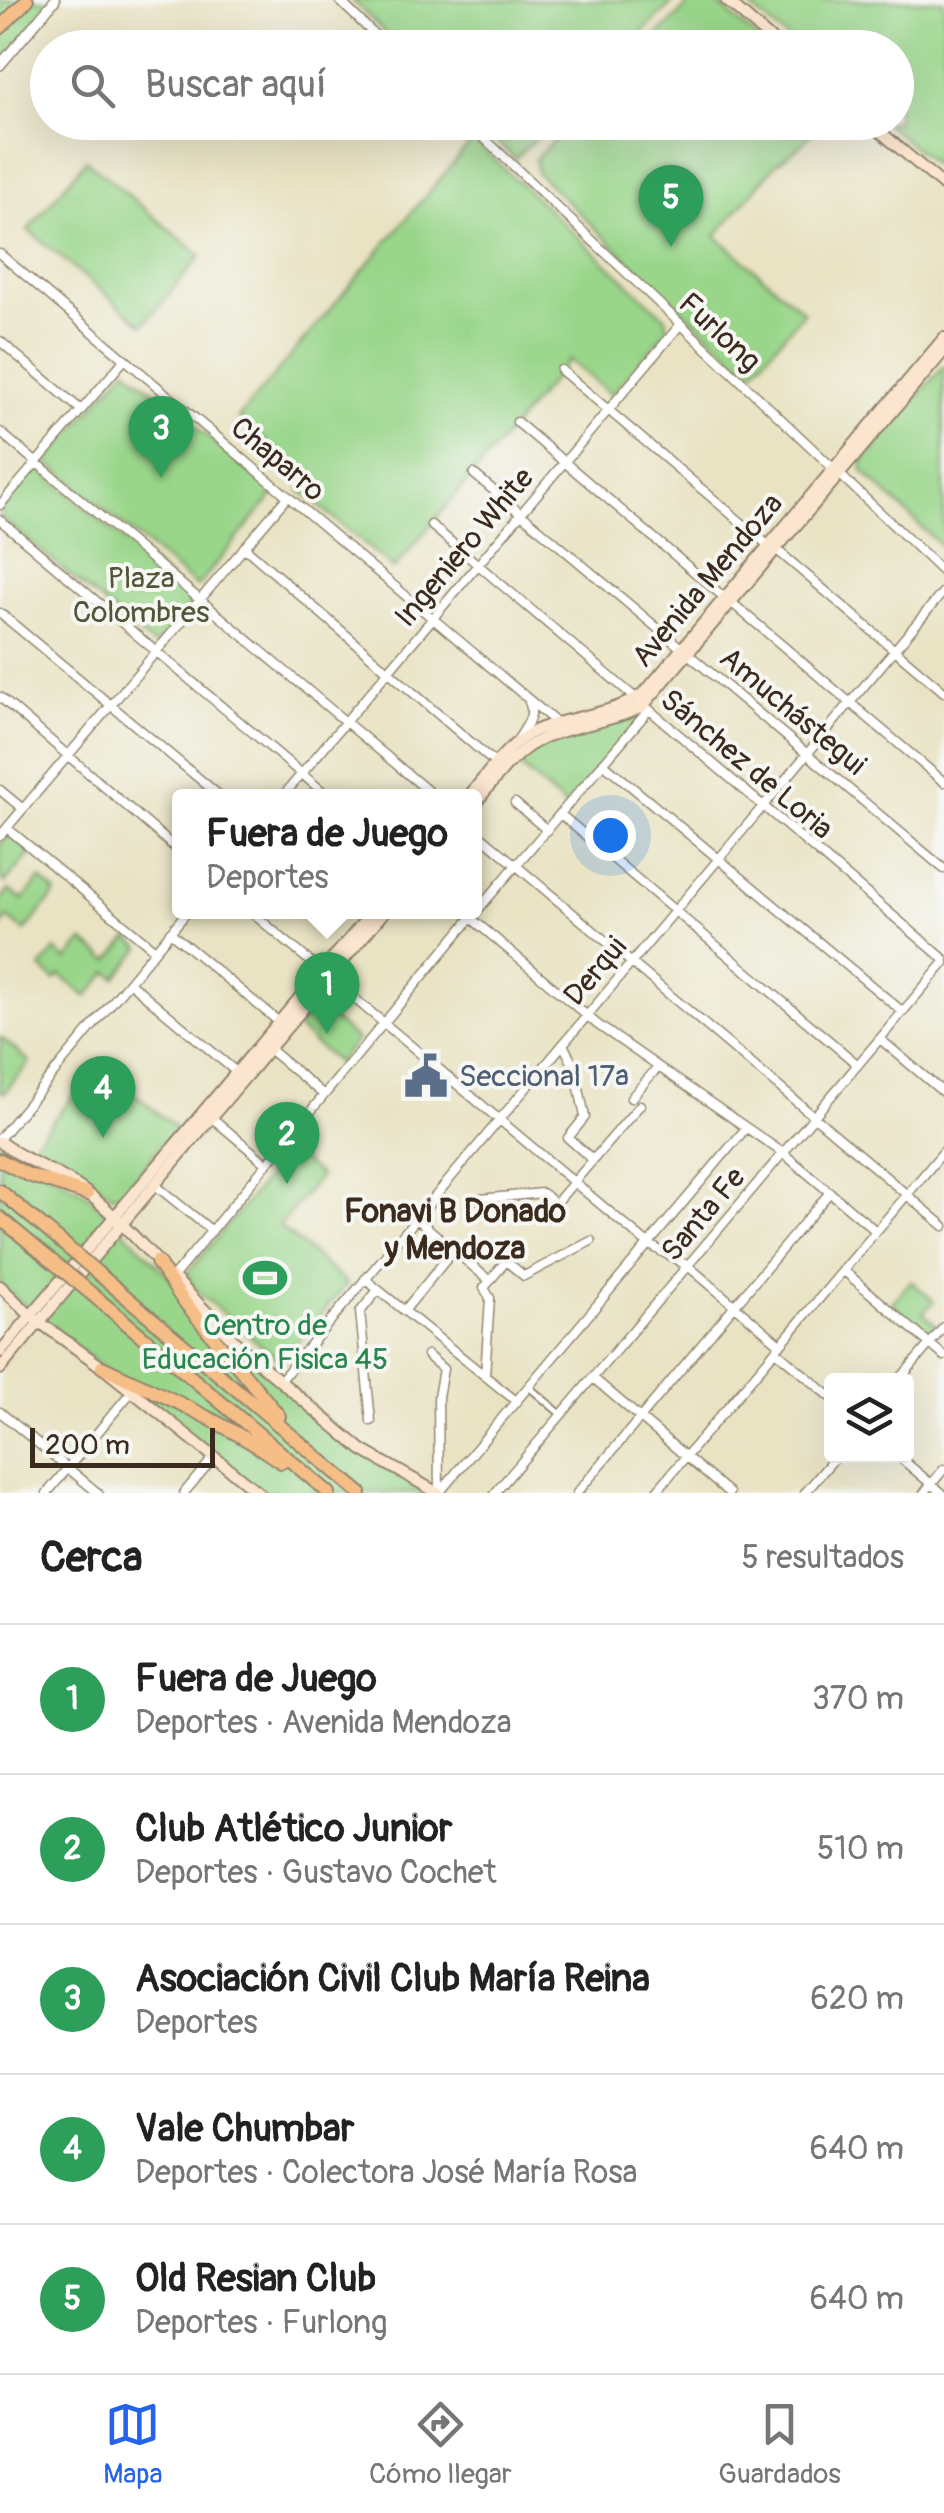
<!DOCTYPE html>
<html lang="es">
<meta charset="utf-8">
<style>
:root{--surface:#fff;--page:#f6f6f6;--text:#222;--muted:#767676;--line:#e0e0e0;--accent:#2563eb}
body{margin:0;font-family:Pangolin,sans-serif;background:var(--page);color:var(--text)}
.controls{position:absolute;right:30px;bottom:30px;display:grid;overflow:hidden;border-radius:10px;box-shadow:0 10px 40px #0002}
.controls button{width:90px;height:90px;display:grid;place-items:center;padding:0;border:0;border-bottom:2px solid var(--line);background:var(--surface);color:var(--text);font:50px sans-serif}
.scale{position:absolute;left:30px;bottom:25px;width:185px;box-sizing:border-box;padding-left:10px;border:5px solid #3b2a1e;border-top:0;font-size:28px;line-height:35px;white-space:nowrap;color:#3b2a1e;-webkit-text-stroke:8px #f6f6f2;paint-order:stroke}
.you{position:absolute;left:610px;top:835px;width:35px;height:35px;margin:-25px;border:8px solid #fff;border-radius:50%;background:#1a73e8;box-shadow:0 0 0 15px #1a73e833}
.badge{display:grid;place-items:center;width:65px;height:65px;border-radius:50%;background:var(--accent);color:#fff;font-size:32px;font-weight:700}
.pin{position:absolute;translate:-50% -82px;filter:drop-shadow(0 2px 5px #0008)}
.pin::after{content:'';position:absolute;top:52px;width:35px;height:30px;background:inherit;clip-path:polygon(0 0,100% 0,50% 100%)}
.popup{position:absolute;left:172px;top:789px;width:310px;height:130px;box-sizing:border-box;display:grid;place-content:center;border-radius:10px;background:var(--surface);filter:drop-shadow(0 2px 8px #0005);font-size:32px;white-space:nowrap;color:var(--muted)}
.popup b{font-size:38px;color:var(--text)}
.popup::after{content:'';position:absolute;left:50%;top:100%;margin-left:-20px;border:20px solid transparent;border-top-color:var(--surface)}
.list{margin:0;padding:0;list-style:none}
h2{display:flex;justify-content:space-between;align-items:center;height:130px;margin:0;padding:0 40px;font-size:42px}
h2 small{font-size:32px;font-weight:400;color:var(--muted)}
.list li{display:grid;grid-template-columns:65px 1fr auto;gap:30px;align-items:center;box-sizing:border-box;height:150px;padding:0 40px;border-top:2px solid var(--line)}
.list b{display:block;font-size:38px;white-space:nowrap}
.list p{margin:0;font-size:32px;white-space:nowrap;color:var(--muted)}
.list em{font-size:32px;font-style:normal;color:var(--muted)}
.icon{flex:none;width:55px;height:55px;fill:none;stroke:currentColor;stroke-width:2;stroke-linecap:round;stroke-linejoin:round}
.map{position:relative;flex:none;width:944px;height:1493px;overflow:hidden}
.search{position:absolute;background:var(--surface);box-shadow:0 10px 40px #0002;left:30px;right:30px;top:30px;height:110px;display:flex;align-items:center;gap:25px;box-sizing:border-box;padding:0 35px;border-radius:55px;color:var(--muted);font-size:38px}
.sheet{height:880px;background:var(--surface)}
nav{display:flex;justify-content:space-around;align-items:center;box-sizing:border-box;height:140px;border-top:2px solid var(--line);background:var(--surface);font-size:28px;color:var(--muted)}
nav a{display:grid;justify-items:center;gap:5px}
nav .on{color:var(--accent)}
.map>svg:first-child{display:block}
.green{fill:#99d68a;stroke:#6a8054;stroke-width:2.5}
.lines{fill:none;stroke-linecap:round;stroke-linejoin:round}
.pedestrian-casing{stroke:#928670;stroke-width:9}
.minor-casing{stroke:#928670;stroke-width:11}
.tertiary-casing{stroke:#928670;stroke-width:12}
.secondary-casing{stroke:#928670;stroke-width:14}
.motorway-casing{stroke:#928670;stroke-width:16}
.pedestrian{stroke:#fff;stroke-width:5}
.minor{stroke:#fff;stroke-width:8}
.tertiary{stroke:#fff;stroke-width:9}
.secondary{stroke:#fbe5cf;stroke-width:10}
.motorway{stroke:#f6be87;stroke-width:12}
.motorway-bridge-casing{stroke:#928670;stroke-width:16;stroke-linecap:butt}
.motorway-bridge{stroke:#f6be87;stroke-width:12}
.labels{text-anchor:middle;stroke-width:8;stroke-linejoin:round;paint-order:stroke}
.street-label{font-size:30px;fill:#3b2a1e;stroke:#f6f6f2}
.park-label{font-size:30px;fill:#525539;stroke:#f6f6f2}
.service-label{font-size:30px;fill:#4e5e75;stroke:#f6f6f2;text-anchor:start}
.leisure-label{font-size:30px;fill:#27864d;stroke:#f6f6f2}
.neighbourhood-label{font-size:32px;font-weight:bold;fill:#3b2a1e;stroke:#f6f6f2}
</style>
<div class="map">
<svg width="944" height="1493" viewBox="0 0 944 1493">
<rect width="100%" height="100%" fill="#f6f6f2"/>
<filter id="ink" filterUnits="userSpaceOnUse"><feTurbulence type="fractalNoise" baseFrequency=".01" numOctaves="2"/><feDisplacementMap in="SourceGraphic" scale="20" xChannelSelector="R" yChannelSelector="G"/><feConvolveMatrix kernelMatrix="1 2 1 2 8 2 1 2 1" color-interpolation-filters="sRGB"/></filter>
<filter id="wash" filterUnits="userSpaceOnUse"><feTurbulence type="fractalNoise" baseFrequency=".0048" numOctaves="4" result="noise"/><feDisplacementMap in="SourceGraphic" scale="40" xChannelSelector="R" yChannelSelector="G"/><feGaussianBlur stdDeviation="2.25" result="paint"/><feColorMatrix in="noise" values="0 0 0 0 0 0 0 0 0 0 0 0 0 0 0 0 0 1.4 0 .05"/><feComposite in="paint" operator="in"/></filter>
<g filter="url(#wash)">
<rect width="100%" height="100%" fill="#e9e3c3"/>
<!-- green -->
<path class="green" d="M 0,0 L 55,0 L 0,65 Z
M 352,0 L 675,0 L 627,47 L 400,48 Z
M 693,0 L 713,0 L 768,47 L 646,47 Z
M 742,0 L 944,0 L 944,173 L 885,123 L 896,122 L 896,48 L 798,47 Z
M 477,123 L 551,123 L 515,159 Z
M 572,123 L 821,123 L 800,146 L 776,164 L 716,236 L 804,312 L 752,373 L 663,293 L 537,173 L 535,159 Z
M 473,140 L 666,318 L 668,329 L 611,395 L 569,360 L 394,569 L 300,490 L 310,478 L 238,418 Z
M 86,160 L 201,256 L 143,325 L 28,230 Z
M 944,366 L 944,549 L 863,471 L 862,462 Z
M 126,368 L 275,493 L 197,587 L 47,462 Z
M 38,468 L 192,597 L 192,602 L 156,644 L 153,645 L 0,517 L 0,509 L 34,469 Z
M 648,711 L 566,807 L 513,760 L 534,743 L 628,714 Z
M 9,834 L 31,853 L 5,883 L 0,878 L 0,845 Z
M 40,879 L 56,893 L 25,931 L 8,918 L 0,927 L 0,901 L 9,890 L 23,900 Z
M 129,938 L 141,948 L 116,978 L 108,972 L 87,997 L 60,975 L 55,980 L 41,968 L 55,950 L 67,960 L 83,941 L 109,961 Z
M 316,1005 L 357,1040 L 337,1063 L 297,1028 Z
M 0,1037 L 30,1062 L 4,1093 L 0,1090 Z
M 99,1065 L 176,1128 L 121,1195 L 112,1195 L 90,1178 L 48,1160 L 31,1147 Z
M 0,1142 L 87,1194 L 240,1347 L 362,1450 L 438,1493 L 259,1493 L 0,1286 Z
M 290,1150 L 320,1176 L 279,1226 L 347,1284 L 281,1362 L 193,1288 L 187,1273 Z
M 911,1281 L 934,1301 L 923,1313 L 936,1325 L 927,1335 L 891,1304 Z"/>
</g>
<g filter="url(#ink)">
<g class="lines">
<!-- pedestrian casing -->
<g class="pedestrian-casing">
<path id="pedestrian" d="M 530,1388 L 562,1415"/>
</g>
<!-- minor casing -->
<g class="minor-casing">
<path id="minor" d="M 339,0 L 388,48
M 467,122 L 944,573
M 0,254 L 558,724
M 0,341 L 81,410
M 561,370 L 769,546
M 517,422 L 725,598
M 0,432 L 434,796
M 474,474 L 944,869
M 0,505 L 125,359
M 0,520 L 328,796
M 431,525 L 944,959
M 244,547 L 496,764
M 777,550 L 944,692
M 732,603 L 944,782
M 0,613 L 220,796
M 0,697 L 180,852
M 518,739 C 525,728 536,715 529,702
M 603,763 L 903,1012
M 0,790 L 23,809
M 283,796 L 680,325
M 515,803 L 547,830
M 560,814 L 858,1065
M 7,828 L 155,950
M 474,830 L 944,1226
M 0,836 L 288,496
M 251,912 L 648,1244 L 688,1266 L 780,1344
M 471,918 L 598,1025 L 783,1153 L 876,1231
M 170,932 L 279,1022
M 129,982 L 241,1076
M 880,1039 L 944,1093
M 563,1044 L 575,1069 L 585,1117 L 568,1138 L 593,1160
M 269,1049 L 324,1095
M 631,1098 L 658,1067
M 211,1117 L 267,1164
M 0,1138 L 187,912
M 154,1184 L 212,1231
M 470,1200 L 542,1193 L 555,1203
M 545,1216 L 640,1105
M 416,1218 L 490,1281
M 843,1270 L 944,1356
M 173,1277 L 471,918 L 648,711
M 365,1279 L 516,1401
M 404,1311 L 454,1250
M 776,1351 L 832,1398
M 427,1355 L 443,1369 L 438,1397 L 439,1492
M 485,1376 L 490,1298 L 484,1288 L 506,1261 L 524,1276 L 591,1241
M 593,1378 L 729,1493
M 899,1380 L 944,1327
M 280,1381 L 944,591
M 0,1412 L 98,1493
M 371,1421 L 360,1312 L 378,1290
M 898,1456 L 942,1493
M 47,1493 L 132,1391
M 184,1493 L 214,1457
M 439,1493 L 746,1128
M 495,1493 L 944,963
M 577,1493 L 830,1192
M 655,1493 L 944,1151
M 805,1493 L 836,1456
M 924,1493 L 944,1469"/>
</g>
<!-- tertiary casing -->
<g class="tertiary-casing">
<path id="tertiary" d="M 0,65 L 55,0"/>
</g>
<!-- secondary casing -->
<g class="secondary-casing">
<path id="secondary" d="M 726,0 L 781,48
M 869,122 L 944,186
M 469,796 C 487,775 504,748 529,734 C 566,714 613,718 646,691 L 944,338
M 474,805 C 491,785 507,761 529,746 C 564,724 607,725 643,706 L 944,351
M 0,1142 C 21,1158 45,1167 68,1180 C 105,1202 132,1235 161,1265
M 173,1277 L 240,1347 L 362,1450 L 438,1493
M 0,1286 L 31,1316 L 102,1367 L 259,1493
M 0,1352 L 372,912
M 0,1369 L 384,912"/>
</g>
<!-- motorway casing -->
<g class="motorway-casing">
<path id="motorway" d="M 0,28 L 27,0
M 0,1160 L 28,1175 L 87,1194
M 0,1191 L 66,1246
M 0,1218 L 53,1262
M 157,1262 L 183,1300 L 279,1416
M 100,1275 L 360,1493
M 87,1290 L 329,1493
M 102,1367 C 163,1395 226,1423 281,1462"/>
</g>
<!-- pedestrian -->
<use href="#pedestrian" class="pedestrian"/>
<!-- minor -->
<use href="#minor" class="minor"/>
<!-- tertiary -->
<use href="#tertiary" class="tertiary"/>
<!-- secondary -->
<use href="#secondary" class="secondary"/>
<!-- motorway -->
<use href="#motorway" class="motorway"/>
<!-- motorway-bridge casing -->
<g class="motorway-bridge-casing">
<path id="motorway-bridge" d="M 66,1246 L 100,1275
M 53,1262 L 87,1290"/>
</g>
<!-- motorway-bridge -->
<use href="#motorway-bridge" class="motorway-bridge"/>
</g>
</g>
<!-- icons -->
<defs>
<g id="civic-bare" transform="scale(3.45)"><path d="M-.6-6.5H3V-4.5H.6V-3L4-1V1h2V6H-6V1h2V-1L-.6-3ZM-1.2 2.5V6h2.4V2.5Z" fill="#5c6f8a" stroke="#f6f6f2" stroke-width="2.5" paint-order="stroke"/></g>
<g id="stadium-bare" transform="scale(3.45)"><path d="M0-5a6.5 5 0 1 0 0 10a6.5 5 0 1 0 0-10ZM-3.5-1.8h7v3.6h-7Z" fill="#2e9e5b" stroke="#f6f6f2" stroke-width="2.5" paint-order="stroke"/></g>
</defs>
<g fill-rule="evenodd">
<use href="#civic-bare" x="426" y="1076"/>
<use href="#stadium-bare" x="265" y="1278"/>
</g>
<g class="labels">
<!-- street labels -->
<g class="street-label">
<text transform="translate(720 332) rotate(43)" y="10">Furlong</text>
<text transform="translate(278 459) rotate(40)" y="10">Chaparro</text>
<text transform="translate(464 547) rotate(-50)" y="10">Ingeniero White</text>
<text transform="translate(707 580) rotate(-50)" y="10">Avenida Mendoza</text>
<text transform="translate(793 711) rotate(40)" y="10">Amuchástegui</text>
<text transform="translate(747 764) rotate(40)" y="10">Sánchez de Loria</text>
<text transform="translate(595 971) rotate(-50)" y="10">Derqui</text>
<text transform="translate(703 1214) rotate(-50)" y="10">Santa Fe</text>
</g>
<!-- park labels -->
<g class="park-label">
<text x="141" y="588">Plaza<tspan x="141" dy="34">Colombres</tspan></text>
</g>
<!-- service labels -->
<g class="service-label">
<text x="459" y="1086">Seccional 17ª</text>
</g>
<!-- leisure labels -->
<g class="leisure-label">
<text x="265" y="1335">Centro de<tspan x="265" dy="34">Educación Fisica 45</tspan></text>
</g>
<!-- neighbourhood labels -->
<g class="neighbourhood-label">
<text x="455" y="1222">Fonavi B Donado<tspan x="455" dy="37">y Mendoza</tspan></text>
</g>
</g>
</svg>
<div class="controls">
<button><svg class="icon" aria-label="layers" viewBox="0 0 24 24"><path d="M12 4l9 5-9 5-9-5zM3 14l9 5 9-5"/></svg></button>
</div>
<div class="scale">200 m</div>
<div class="you"></div>
<div class="pin badge" style="left:327px;top:1034px;background:#2e9e5b">1</div>
<div class="popup"><b>Fuera de Juego</b>Deportes</div>
<div class="pin badge" style="left:287px;top:1184px;background:#2e9e5b">2</div>
<div class="pin badge" style="left:161px;top:478px;background:#2e9e5b">3</div>
<div class="pin badge" style="left:103px;top:1138px;background:#2e9e5b">4</div>
<div class="pin badge" style="left:671px;top:247px;background:#2e9e5b">5</div>
<div class="search"><svg class="icon" aria-label="search" viewBox="0 0 24 24"><circle cx="10" cy="10" r="6"/><path d="M15 15l6 6"/></svg>Buscar aquí</div>
</div>
<section class="sheet">
<h2>Cerca<small>5 resultados</small></h2>
<ul class="list">
<li><span class="badge" style="background:#2e9e5b">1</span><div><b>Fuera de Juego</b><p>Deportes · Avenida Mendoza</p></div><em>370 m</em></li>
<li><span class="badge" style="background:#2e9e5b">2</span><div><b>Club Atlético Junior</b><p>Deportes · Gustavo Cochet</p></div><em>510 m</em></li>
<li><span class="badge" style="background:#2e9e5b">3</span><div><b>Asociación Civil Club María Reina</b><p>Deportes</p></div><em>620 m</em></li>
<li><span class="badge" style="background:#2e9e5b">4</span><div><b>Vale Chumbar</b><p>Deportes · Colectora José María Rosa</p></div><em>640 m</em></li>
<li><span class="badge" style="background:#2e9e5b">5</span><div><b>Old Resian Club</b><p>Deportes · Furlong</p></div><em>640 m</em></li>
</ul>
</section>
<nav>
<a class="on"><svg class="icon" aria-label="map" viewBox="0 0 24 24"><path d="M3 6l6-2 6 2 6-2v14l-6 2-6-2-6 2zM9 4v14M15 6v14"/></svg>Mapa</a>
<a><svg class="icon" aria-label="directions" viewBox="0 0 24 24"><path d="M12 3l9 9-9 9-9-9zM9 14v-3h6M13 9l2 2-2 2"/></svg>Cómo llegar</a>
<a><svg class="icon" aria-label="saved" viewBox="0 0 24 24"><path d="M7 4h10v16l-5-4-5 4z"/></svg>Guardados</a>
</nav>
